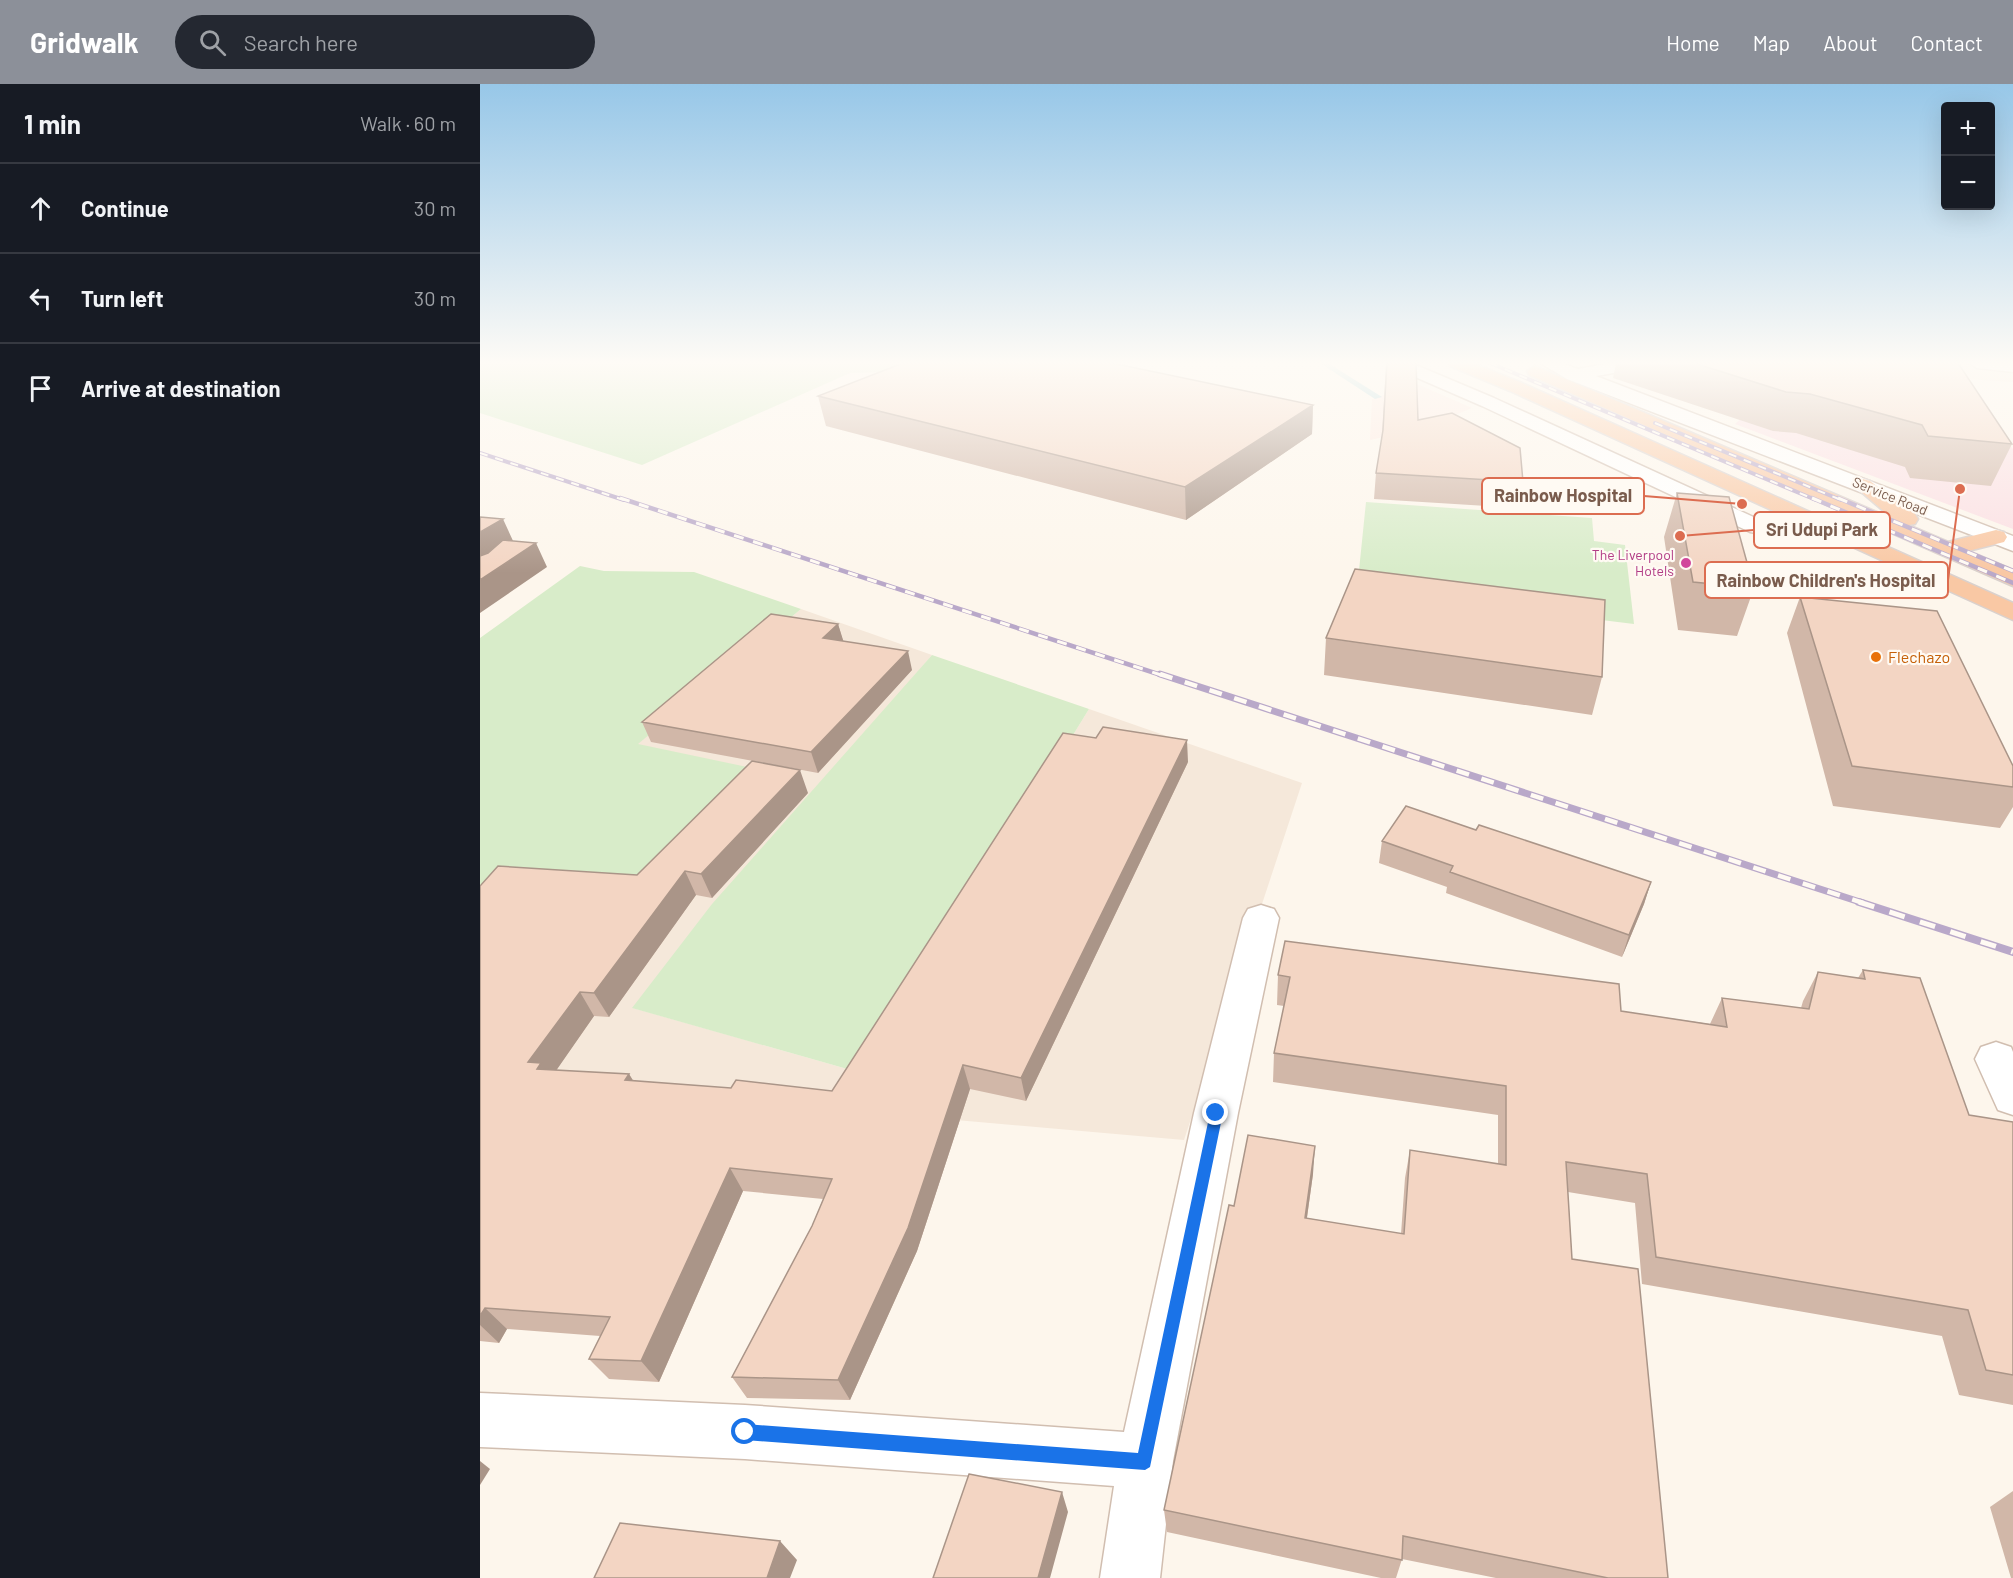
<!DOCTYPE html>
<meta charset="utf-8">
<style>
:root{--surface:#171b24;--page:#242831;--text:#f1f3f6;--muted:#9ea1a6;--line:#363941;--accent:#8c9099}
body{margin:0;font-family:Barlow,sans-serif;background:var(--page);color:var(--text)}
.controls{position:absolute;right:18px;top:18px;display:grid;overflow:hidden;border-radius:6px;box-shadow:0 6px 24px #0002}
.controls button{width:54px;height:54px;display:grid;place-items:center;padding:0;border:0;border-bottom:2px solid var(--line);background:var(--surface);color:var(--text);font:30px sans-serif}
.stop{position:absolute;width:18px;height:18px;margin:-14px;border:4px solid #1a73e8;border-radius:50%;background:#fff}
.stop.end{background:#1a73e8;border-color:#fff;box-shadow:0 2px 6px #0008}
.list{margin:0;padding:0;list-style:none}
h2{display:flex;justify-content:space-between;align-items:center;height:78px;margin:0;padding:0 24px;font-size:26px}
h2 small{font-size:20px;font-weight:400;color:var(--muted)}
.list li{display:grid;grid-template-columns:39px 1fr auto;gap:18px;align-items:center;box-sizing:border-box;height:90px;padding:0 24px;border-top:2px solid var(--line)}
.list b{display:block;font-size:22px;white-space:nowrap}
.list em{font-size:20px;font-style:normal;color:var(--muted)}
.icon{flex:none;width:33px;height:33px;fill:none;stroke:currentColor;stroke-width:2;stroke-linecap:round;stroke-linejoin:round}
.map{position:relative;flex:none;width:1533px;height:1494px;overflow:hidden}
header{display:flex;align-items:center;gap:36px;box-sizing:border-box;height:84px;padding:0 30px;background:var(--accent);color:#fff}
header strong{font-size:28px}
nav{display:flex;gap:33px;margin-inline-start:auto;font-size:21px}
.search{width:420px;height:54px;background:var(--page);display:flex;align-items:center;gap:15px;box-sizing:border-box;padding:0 21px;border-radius:33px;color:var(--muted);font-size:22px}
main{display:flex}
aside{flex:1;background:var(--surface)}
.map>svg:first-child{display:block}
.residential{fill:#f5e8da}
.commercial{fill:#fde8e0}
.medical{fill:#fbdfe3}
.green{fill:#d8ecc9}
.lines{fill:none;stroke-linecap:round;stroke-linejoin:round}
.stream{fill:#a5d3da;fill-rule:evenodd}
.minor-casing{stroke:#d1beb0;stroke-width:3}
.tertiary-casing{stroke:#d1beb0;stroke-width:3}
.trunk-casing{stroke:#dad1cd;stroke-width:3}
.minor{fill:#fff;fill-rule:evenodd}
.tertiary{fill:#fff;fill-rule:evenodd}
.trunk{fill:#f9c8a4;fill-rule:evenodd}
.rail-far3-casing{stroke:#b9a8c9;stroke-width:4}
.rail-far2-casing{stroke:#b9a8c9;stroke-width:4.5}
.rail-far1-casing{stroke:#b9a8c9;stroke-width:7}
.rail-casing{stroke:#b9a8c9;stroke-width:8}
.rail-far3{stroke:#fffaf3;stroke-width:2;stroke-dasharray:8;stroke-linecap:butt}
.rail-far2{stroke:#fffaf3;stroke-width:3;stroke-dasharray:10;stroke-linecap:butt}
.rail-far1{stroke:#fffaf3;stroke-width:4.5;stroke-dasharray:13;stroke-linecap:butt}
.rail{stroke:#fffaf3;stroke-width:5;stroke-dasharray:16;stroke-linecap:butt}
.wall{fill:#d1b7a8}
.shaded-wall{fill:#aa9588}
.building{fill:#f3d5c3;stroke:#aa9588;stroke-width:1.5}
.route{fill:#1a73e8}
.hotel-dot{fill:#d1479c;stroke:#fffaf3;stroke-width:2}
.food-dot{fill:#e8710a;stroke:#fffaf3;stroke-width:2}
.labels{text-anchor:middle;stroke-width:4.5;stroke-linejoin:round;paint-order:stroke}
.far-street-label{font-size:14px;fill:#7a5c4d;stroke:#fffaf3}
.far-hotel-label{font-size:14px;fill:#b23c85;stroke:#fffaf3;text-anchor:end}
.food-label{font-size:16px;fill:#c56008;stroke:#fffaf3;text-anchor:start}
.leader{fill:none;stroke:#dc6d51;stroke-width:2}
.callout-dot{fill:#dc6d51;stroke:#fffaf3;stroke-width:2}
.callout{fill:#fffaf3;stroke:#dc6d51;stroke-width:2}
.callout-label{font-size:18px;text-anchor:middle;font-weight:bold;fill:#7a5c4d}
</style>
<header>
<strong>Gridwalk</strong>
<div class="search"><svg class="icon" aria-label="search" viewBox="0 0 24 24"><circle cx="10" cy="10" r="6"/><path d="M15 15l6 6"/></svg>Search here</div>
<nav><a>Home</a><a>Map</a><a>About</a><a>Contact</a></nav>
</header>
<main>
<aside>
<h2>1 min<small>Walk · 60 m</small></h2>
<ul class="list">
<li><svg class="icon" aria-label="ahead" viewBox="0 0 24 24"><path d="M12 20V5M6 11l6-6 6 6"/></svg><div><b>Continue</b></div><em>30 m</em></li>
<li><svg class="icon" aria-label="left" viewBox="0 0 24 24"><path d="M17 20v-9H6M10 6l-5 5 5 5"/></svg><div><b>Turn left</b></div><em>30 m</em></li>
<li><svg class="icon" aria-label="arrive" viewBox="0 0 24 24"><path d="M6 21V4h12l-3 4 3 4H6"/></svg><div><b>Arrive at destination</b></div></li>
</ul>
</aside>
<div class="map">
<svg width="1533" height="1494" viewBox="0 0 1533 1494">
<rect width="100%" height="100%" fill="#fdf6ec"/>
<!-- residential -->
<path class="residential" d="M 1260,279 L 1533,279 L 1533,298 L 1279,282 Z
M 321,525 L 452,571 L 153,924 L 385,990 L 609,625 L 822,699 L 704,1056 L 0,994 L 0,836 L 157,660 Z"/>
<!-- commercial -->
<path class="commercial" d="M 937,300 L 992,324 L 944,344 L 890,356 L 892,315 Z"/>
<!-- medical -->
<path class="medical" d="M 1474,302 L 1533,365 L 1533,445 L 1255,340 L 1272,325 Z"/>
<!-- green -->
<path class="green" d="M 0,279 L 645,279 L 644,281 L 370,289 L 162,381 L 0,329 Z
M 886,418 L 1112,434 L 1114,457 L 1145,461 L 1154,540 L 877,506 Z
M 100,482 L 124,487 L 214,488 L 321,525 L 158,660 L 291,688 L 177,801 L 0,836 L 0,554 Z
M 452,571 L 609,625 L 385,990 L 152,924 L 232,820 Z"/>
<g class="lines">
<!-- stream -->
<path class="stream" d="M 840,279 L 848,279 L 902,313 L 895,315 Z"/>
<!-- minor casing -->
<g class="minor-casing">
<path id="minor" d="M 1131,279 L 1170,279 L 1162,284 L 1093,296 L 1085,291 L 1087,287 Z
M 1489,279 L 1533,279 L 1533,288 L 1497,284 Z
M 781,821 L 794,825 L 799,834 L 758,1029 L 693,1377 L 680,1494 L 620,1494 L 634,1402 L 265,1375 L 0,1363 L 0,1309 L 265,1321 L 644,1348 L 714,1029 L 763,834 L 768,825 Z
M 1516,958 L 1531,963 L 1533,968 L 1533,1031 L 1518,1026 L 1495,975 L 1501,963 Z"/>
</g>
<!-- tertiary casing -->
<g class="tertiary-casing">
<path id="tertiary" d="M 908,279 L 931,279 L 1014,314 L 1280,436 L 1323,427 L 1331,429 L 1334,434 L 1331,439 C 1313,443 1288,452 1270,448 L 1002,322 L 910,282 Z
M 1060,279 L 1082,279 L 1533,452 L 1533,467 L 1087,295 Z"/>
</g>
<!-- trunk casing -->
<g class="trunk-casing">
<path id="trunk" d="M 968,279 L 992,279 L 1042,299 L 1533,519 L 1533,536 L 1030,307 L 970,282 Z
M 1055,282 L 1413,435 L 1373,401 L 1376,397 L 1383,395 L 1390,397 L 1435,430 L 1438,435 L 1435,440 L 1428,441 L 1468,458 L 1516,446 L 1524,448 L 1527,453 L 1524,458 L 1488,467 L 1533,486 L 1533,502 L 1049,291 L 1047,287 Z"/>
</g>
<!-- minor -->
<use href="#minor" class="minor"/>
<!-- tertiary -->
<use href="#tertiary" class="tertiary"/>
<!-- trunk -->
<use href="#trunk" class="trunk"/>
<!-- rail-far3 casing -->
<g class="rail-far3-casing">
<path id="rail-far3" d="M 1010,279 L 1336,416
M 1175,339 L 1361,416
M 0,369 L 144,416"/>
</g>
<!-- rail-far2 casing -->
<g class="rail-far2-casing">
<path id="rail-far2" d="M 140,414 L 684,592
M 1332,414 L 1533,499
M 1358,414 L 1533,487"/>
</g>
<!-- rail-far1 casing -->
<g class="rail-far1-casing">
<path id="rail-far1" d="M 680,590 L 1383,819"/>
</g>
<!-- rail casing -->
<g class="rail-casing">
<path id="rail" d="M 1379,818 L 1533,868"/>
</g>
<!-- rail-far3 -->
<use href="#rail-far3" class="rail-far3"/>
<!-- rail-far2 -->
<use href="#rail-far2" class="rail-far2"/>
<!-- rail-far1 -->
<use href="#rail-far1" class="rail-far1"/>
<!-- rail -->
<use href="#rail" class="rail"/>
</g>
<!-- wall -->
<path class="wall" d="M 906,279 L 938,336 L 1043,398 L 1039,424 L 894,415 L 896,389 L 902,353 Z
M 1136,279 L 1478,279 L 1532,360 L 1511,402 L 1430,394 L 1425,383 L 1316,349 L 1293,347 L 1133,294 Z
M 338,312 L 833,321 L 832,350 L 706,436 L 346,342 Z
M 1197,409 L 1274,504 L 1257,552 L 1198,546 L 1184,453 Z
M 1320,513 L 1533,682 L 1533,723 L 1520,744 L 1353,722 L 1307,549 Z
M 358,540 L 363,557 L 432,586 L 338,689 L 171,658 L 162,638 Z
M 846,554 L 1122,593 L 1112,631 L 844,591 Z
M 708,678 L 546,1017 L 490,1005 L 437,1167 L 370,1316 L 267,1314 L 252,1293 L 332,1142 L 343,1115 L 263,1107 L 179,1298 L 129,1295 L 109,1275 L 120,1252 L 27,1245 L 19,1259 L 0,1257 L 0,802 L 157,791 L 328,709 L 232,814 L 216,811 L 129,933 L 114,932 L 76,986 L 149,990 L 153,997 L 251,1004 L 352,1007 Z
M 996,746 L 1171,798 L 1164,820 L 1142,873 L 966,809 L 967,803 L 899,779 L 902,757 Z
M 1383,886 L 1489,1031 L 1533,1038 L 1533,1321 L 1479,1311 L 1462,1252 L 1162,1200 L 1155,1119 L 1088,1108 L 1092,1175 L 1188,1494 L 1016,1494 L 922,1475 L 916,1494 L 901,1494 L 687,1448 L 684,1426 L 754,1122 L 833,1090 L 827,1134 L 921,1150 L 925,1094 L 930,1066 L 1018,1080 L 1018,1031 L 793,998 L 794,969 L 804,922 L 797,921 L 798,891 L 1141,927 L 1230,940 L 1242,914 L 1321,924 L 1323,917 L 1338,888 L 1378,894 Z
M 1533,1407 L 1533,1494 L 1531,1494 L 1510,1423 Z"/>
<!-- shaded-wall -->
<path class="shaded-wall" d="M 833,321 L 832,350 L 706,436 L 705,403 Z
M 23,435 L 34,459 L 0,478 L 0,448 Z
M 56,459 L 67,483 L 0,529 L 0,496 Z
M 358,540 L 364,559 L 343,554 Z
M 428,567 L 432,586 L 338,689 L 331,668 Z
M 707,656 L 708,678 L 546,1017 L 541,994 Z
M 320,686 L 328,709 L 232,814 L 221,790 Z
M 205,787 L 216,811 L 129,933 L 114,909 Z
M 1171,798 L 1164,820 L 1142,873 L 1149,851 Z
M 100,908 L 114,932 L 71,994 L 48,978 Z
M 483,981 L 490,1005 L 437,1167 L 370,1316 L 358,1296 Z
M 149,990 L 164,1014 L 145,996 Z
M 835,1062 L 833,1090 L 823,1161 L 825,1134 Z
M 250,1084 L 263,1107 L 179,1298 L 161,1277 Z
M 5,1224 L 27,1245 L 19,1259 L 0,1241 L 0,1232 Z
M 0,1377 L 10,1385 L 0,1401 Z
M 582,1408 L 588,1428 L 570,1494 L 558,1494 Z
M 300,1457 L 317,1476 L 310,1494 L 287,1494 Z"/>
<!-- building -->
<path class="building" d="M 423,279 L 632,279 L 833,321 L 705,403 L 338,312 Z
M 907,279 L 936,279 L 938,336 L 972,329 L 1040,364 L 1043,398 L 896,389 L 903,346 Z
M 1214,279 L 1478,279 L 1532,360 L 1448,352 L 1442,341 L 1330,310 L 1306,308 Z
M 1197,409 L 1249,413 L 1274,504 L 1213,498 Z
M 0,433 L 23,435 L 0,448 Z
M 23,456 L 56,459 L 0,496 L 0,472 L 8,469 Z
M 875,485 L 1125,516 L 1122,593 L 846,554 Z
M 1320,513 L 1457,527 L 1533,682 L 1533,703 L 1372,682 Z
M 291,530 L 358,540 L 343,554 L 428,567 L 331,668 L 162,638 Z
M 623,643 L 707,656 L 541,994 L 483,981 L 428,1144 L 358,1296 L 252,1293 L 332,1142 L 352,1095 L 250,1084 L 161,1277 L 109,1275 L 130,1233 L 5,1224 L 0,1232 L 0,802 L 18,782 L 157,791 L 272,677 L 320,686 L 221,790 L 205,787 L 114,909 L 100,908 L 48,978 L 61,979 L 57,985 L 149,990 L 145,996 L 251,1004 L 256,996 L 352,1007 L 583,649 L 616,654 Z
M 926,722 L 996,746 L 999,741 L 1171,798 L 1149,851 L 970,788 L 973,782 L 902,757 Z
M 805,857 L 1139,900 L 1141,927 L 1247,943 L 1242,914 L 1329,925 L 1338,888 L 1385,895 L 1383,886 L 1440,894 L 1489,1031 L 1533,1038 L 1533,1291 L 1506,1286 L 1488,1226 L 1176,1173 L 1167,1090 L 1086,1078 L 1092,1175 L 1158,1185 L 1188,1494 L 1128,1494 L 923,1452 L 922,1476 L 684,1426 L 749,1121 L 754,1122 L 768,1051 L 835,1062 L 825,1134 L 924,1150 L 930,1066 L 1026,1081 L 1026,1002 L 794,969 L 810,893 L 798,891 Z
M 489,1390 L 582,1408 L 558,1494 L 453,1494 Z
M 140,1439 L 300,1457 L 287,1494 L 114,1494 Z"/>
<!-- sky -->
<linearGradient id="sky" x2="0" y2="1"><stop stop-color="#97c7e8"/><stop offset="0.57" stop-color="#fefbf6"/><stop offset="1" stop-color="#fefbf6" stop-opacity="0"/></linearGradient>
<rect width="1533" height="489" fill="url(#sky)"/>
<!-- route -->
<path class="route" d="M 736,1024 L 743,1029 L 670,1383 L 665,1386 L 265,1356 L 259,1353 L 257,1348 L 259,1342 L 265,1340 L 658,1369 L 730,1029 Z"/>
<!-- markers -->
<circle class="hotel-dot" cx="1206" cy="479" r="6"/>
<circle class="food-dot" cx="1396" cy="573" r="6"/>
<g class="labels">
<!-- far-street labels -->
<g class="far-street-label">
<text transform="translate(1410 412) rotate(22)" y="5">Service Road</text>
</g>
<!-- far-hotel labels -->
<g class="far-hotel-label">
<text x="1194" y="476">The Liverpool<tspan x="1194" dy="16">Hotels</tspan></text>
</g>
<!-- food labels -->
<g class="food-label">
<text x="1408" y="579">Flechazo</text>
</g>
</g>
<!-- callouts -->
<path class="leader" d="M1262 420L1164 412M1200 452L1274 446M1480 405L1468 496"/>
<g class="callout-dot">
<circle cx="1262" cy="420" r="6"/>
<circle cx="1200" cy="452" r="6"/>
<circle cx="1480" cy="405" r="6"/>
</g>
<g class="callout">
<rect x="1002" y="394" width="162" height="36" rx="6"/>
<rect x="1274" y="428" width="136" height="36" rx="6"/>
<rect x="1225" y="478" width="243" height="36" rx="6"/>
</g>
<g class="callout-label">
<text x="1083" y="418">Rainbow Hospital</text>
<text x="1342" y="452">Sri Udupi Park</text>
<text x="1346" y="503">Rainbow Children's Hospital</text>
</g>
</svg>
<div class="controls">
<button>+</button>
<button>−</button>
</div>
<div class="stop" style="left:265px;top:1348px"></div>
<div class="stop end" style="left:736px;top:1029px"></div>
</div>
</main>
